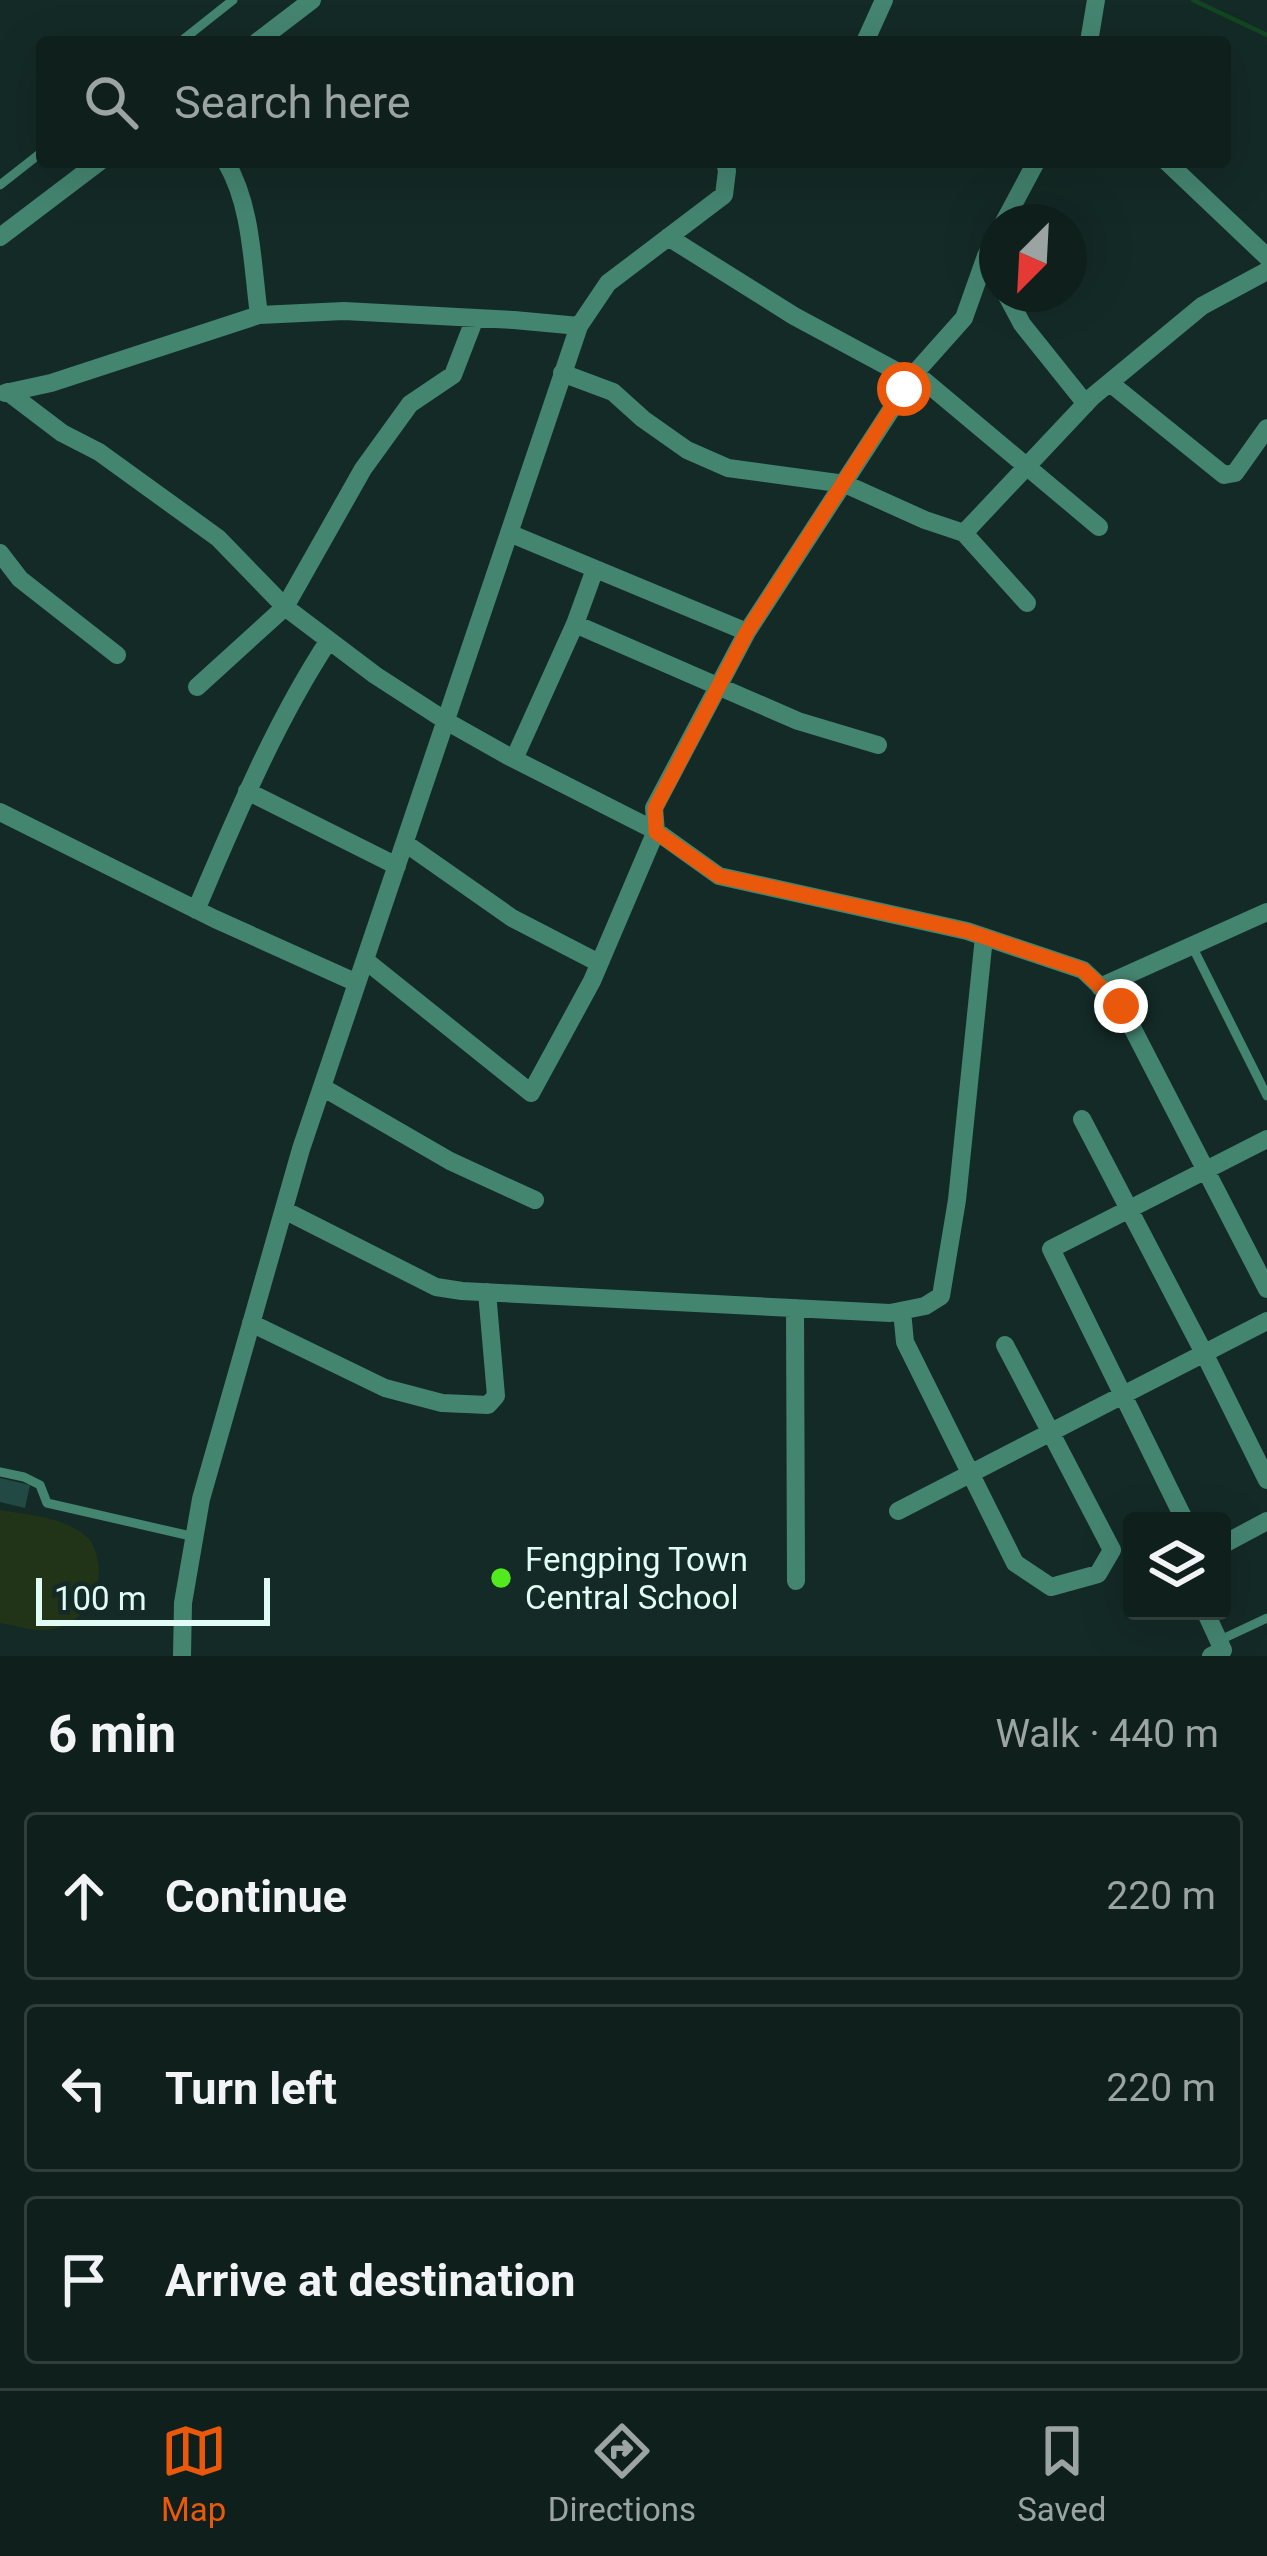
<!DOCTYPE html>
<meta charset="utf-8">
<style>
:root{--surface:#0f201c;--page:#182825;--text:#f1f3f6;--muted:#9ba3a3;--line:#2f3e3b;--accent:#ea580c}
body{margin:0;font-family:Roboto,sans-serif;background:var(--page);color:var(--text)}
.controls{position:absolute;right:36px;bottom:36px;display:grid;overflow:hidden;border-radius:12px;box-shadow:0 12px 48px #0002}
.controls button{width:108px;height:108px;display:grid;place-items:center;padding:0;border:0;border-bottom:3px solid var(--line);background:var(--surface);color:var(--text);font:60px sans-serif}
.compass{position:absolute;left:979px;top:204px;width:108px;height:108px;border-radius:50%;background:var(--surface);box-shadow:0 12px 48px #0002;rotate:204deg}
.scale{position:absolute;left:36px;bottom:30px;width:234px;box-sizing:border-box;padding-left:12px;border:6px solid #e0fcf5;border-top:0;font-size:33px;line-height:42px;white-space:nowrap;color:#e0fcf5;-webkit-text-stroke:9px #142a26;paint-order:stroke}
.stop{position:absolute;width:36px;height:36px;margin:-27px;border:9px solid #ea580c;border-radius:50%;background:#fff}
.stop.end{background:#ea580c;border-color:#fff;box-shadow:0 3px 12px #0008}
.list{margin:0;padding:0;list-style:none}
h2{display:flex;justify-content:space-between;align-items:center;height:156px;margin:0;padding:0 48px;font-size:51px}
h2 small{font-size:39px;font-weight:400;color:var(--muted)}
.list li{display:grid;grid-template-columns:78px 1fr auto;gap:36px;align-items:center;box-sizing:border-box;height:168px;margin:0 24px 24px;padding:0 24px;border:3px solid var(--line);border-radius:12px}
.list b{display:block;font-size:45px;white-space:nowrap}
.list em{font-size:39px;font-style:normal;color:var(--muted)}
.icon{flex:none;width:66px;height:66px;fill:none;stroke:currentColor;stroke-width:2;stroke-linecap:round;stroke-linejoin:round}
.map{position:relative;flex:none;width:1267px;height:1656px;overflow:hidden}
.search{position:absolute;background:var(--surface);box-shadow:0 12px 48px #0002;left:36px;right:36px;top:36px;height:132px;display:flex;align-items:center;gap:30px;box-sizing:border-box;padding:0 42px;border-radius:12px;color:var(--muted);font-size:45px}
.sheet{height:732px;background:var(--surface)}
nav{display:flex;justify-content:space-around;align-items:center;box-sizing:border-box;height:168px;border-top:3px solid var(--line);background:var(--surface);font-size:33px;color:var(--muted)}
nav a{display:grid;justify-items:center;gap:6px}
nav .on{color:var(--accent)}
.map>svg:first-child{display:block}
.green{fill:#223417}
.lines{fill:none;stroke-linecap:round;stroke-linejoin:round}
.stream{stroke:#114620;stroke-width:4.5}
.building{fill:#224944}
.service{stroke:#448570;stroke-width:9}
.minor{stroke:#448570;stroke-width:18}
.route{stroke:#ea580c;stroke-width:15}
.poi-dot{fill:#52ea1f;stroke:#142a26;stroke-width:4.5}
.labels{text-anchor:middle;stroke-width:12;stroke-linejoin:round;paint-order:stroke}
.poi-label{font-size:33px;fill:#e0fcf5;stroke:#142a26;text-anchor:start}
</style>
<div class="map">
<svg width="1267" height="1656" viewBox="0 0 1267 1656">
<rect width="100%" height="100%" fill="#142a26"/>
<!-- green -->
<path class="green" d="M 0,1510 C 28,1515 68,1517 89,1539 C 96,1547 99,1563 99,1574 C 99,1606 69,1633 37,1630 C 25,1629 12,1625 0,1623 Z"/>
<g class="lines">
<!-- stream -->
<path class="stream" d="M 1193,0 L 1267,35"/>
</g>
<!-- building -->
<path class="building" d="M 0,1478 L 30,1485 L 25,1508 L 0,1502 Z"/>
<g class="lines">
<!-- service -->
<path class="service" d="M 180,42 L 233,0
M 0,185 L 42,152
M 1192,946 L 1267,1096
M 0,1472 L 24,1477 L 40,1485 L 47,1503 L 195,1537
M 1218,1641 L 1267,1618"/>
<!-- minor -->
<path class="minor" d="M 257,42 L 312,0
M 865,42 L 884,0
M 1089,42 L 1096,0
M 226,162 C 252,206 252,264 259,315
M 1167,162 L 1267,257
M 1004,222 L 1036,162
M 0,237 L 99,162
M 668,237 L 794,316 L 911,379
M 1006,294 L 1022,324 L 1086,404
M 562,373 L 613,392 L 643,419 L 687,450 L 728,468 L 845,484 L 925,520 L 964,533 L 1027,603
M 915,373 L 1099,527
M 1110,383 L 1224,475 L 1235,473 L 1267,428
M 8,392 L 62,433 L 99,452 L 218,538 L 285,607 L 375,675 L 446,721 L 508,756 L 656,831 L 719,876 L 967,931 L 1083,970 L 1121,1006 L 1267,1289
M 5,393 L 51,383 L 259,315 L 344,311 L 514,320 L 579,326
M 509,533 L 747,632
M 964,533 L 1092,397 L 1202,306 L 1267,271
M 0,553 L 20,579 L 117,655
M 575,624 L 798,721 L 878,745
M 197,687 L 285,607 L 363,469 L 410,404 L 453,375 L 475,318
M 514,759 L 575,624 L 595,569
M 247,791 L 397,866
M 0,812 L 215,919 L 357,983
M 405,843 L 512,918 L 599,963
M 196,910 C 236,817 274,724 329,640
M 365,960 L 531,1093 L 592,981 L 656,831 L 654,808 L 747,632 L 915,373 L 964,318 L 986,256 L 997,235
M 1100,987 L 1267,912
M 322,1087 L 450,1161 L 535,1200
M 1082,1119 L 1204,1353 L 1267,1480
M 284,1210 L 436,1287 L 462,1291 L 890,1313 L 925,1306 L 941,1296 L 957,1200 L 984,937
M 795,1308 L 796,1581
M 902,1311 L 905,1342 L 1015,1563 L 1051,1587 L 1098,1574 L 1112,1550 L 1005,1345
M 251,1323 L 385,1388 L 442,1403 L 488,1405 L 496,1396 L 487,1292
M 898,1511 L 1267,1321
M 1185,1521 L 1051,1249 L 1267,1139
M 1222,1545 L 1267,1521
M 1205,1611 L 1223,1650 L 1211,1656
M 182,1656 L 183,1603 L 201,1499 L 301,1149 L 579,326 L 608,283 L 724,195 L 727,171 L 725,162"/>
</g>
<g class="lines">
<!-- route -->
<path class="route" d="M 904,389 L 747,632 L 655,808 L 656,832 L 719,876 L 967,931 L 1083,970 L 1121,1006"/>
</g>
<!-- markers -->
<circle class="poi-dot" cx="501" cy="1578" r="12"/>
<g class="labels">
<!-- poi labels -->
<g class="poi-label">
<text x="525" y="1571">Fengping Town<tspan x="525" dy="38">Central School</tspan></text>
</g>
</g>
</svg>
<div class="controls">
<button><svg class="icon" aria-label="layers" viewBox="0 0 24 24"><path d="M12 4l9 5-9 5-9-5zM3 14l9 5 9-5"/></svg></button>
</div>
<svg class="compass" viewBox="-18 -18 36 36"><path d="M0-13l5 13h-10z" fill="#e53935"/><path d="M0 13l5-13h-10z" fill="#9ba3a3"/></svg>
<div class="scale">100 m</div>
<div class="stop" style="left:904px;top:389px"></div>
<div class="stop end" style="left:1121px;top:1006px"></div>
<div class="search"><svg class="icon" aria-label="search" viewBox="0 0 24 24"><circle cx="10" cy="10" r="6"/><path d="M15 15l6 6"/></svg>Search here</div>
</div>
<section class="sheet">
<h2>6 min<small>Walk · 440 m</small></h2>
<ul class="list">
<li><svg class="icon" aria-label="ahead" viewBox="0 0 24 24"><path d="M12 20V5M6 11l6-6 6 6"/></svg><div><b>Continue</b></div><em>220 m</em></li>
<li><svg class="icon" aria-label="left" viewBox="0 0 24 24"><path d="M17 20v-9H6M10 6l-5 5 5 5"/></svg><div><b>Turn left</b></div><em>220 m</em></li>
<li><svg class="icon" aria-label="arrive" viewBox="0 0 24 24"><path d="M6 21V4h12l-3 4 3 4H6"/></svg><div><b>Arrive at destination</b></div></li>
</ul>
</section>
<nav>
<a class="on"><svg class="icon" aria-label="map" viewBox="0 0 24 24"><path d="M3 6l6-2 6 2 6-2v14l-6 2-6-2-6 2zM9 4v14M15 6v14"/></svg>Map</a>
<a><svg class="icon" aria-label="directions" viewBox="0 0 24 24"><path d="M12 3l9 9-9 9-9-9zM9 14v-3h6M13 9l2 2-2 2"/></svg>Directions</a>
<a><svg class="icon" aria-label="saved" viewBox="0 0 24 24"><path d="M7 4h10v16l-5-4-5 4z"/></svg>Saved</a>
</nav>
